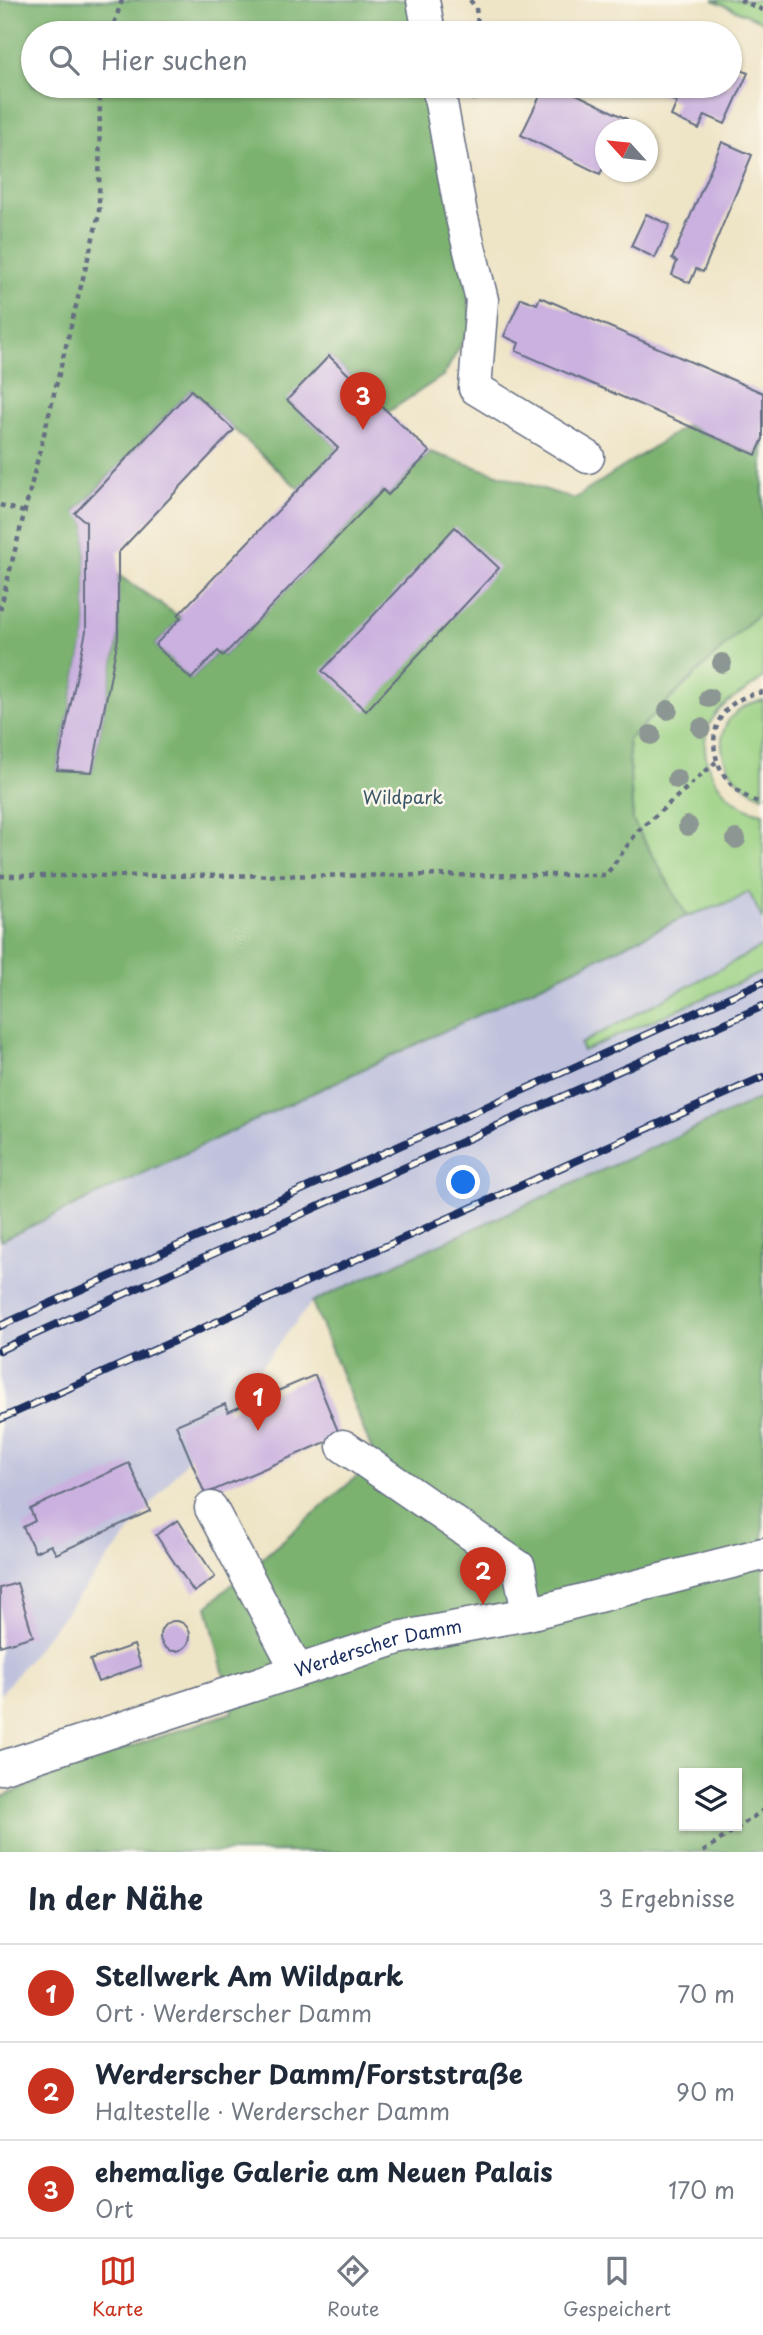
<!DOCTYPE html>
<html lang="de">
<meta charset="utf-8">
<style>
:root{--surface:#fff;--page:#f6f6f7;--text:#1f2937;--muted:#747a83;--line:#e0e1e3;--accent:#c8321e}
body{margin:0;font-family:"Playpen Sans",sans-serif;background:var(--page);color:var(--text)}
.controls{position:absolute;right:21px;bottom:21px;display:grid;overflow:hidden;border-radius:0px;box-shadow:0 2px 5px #0004}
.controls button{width:63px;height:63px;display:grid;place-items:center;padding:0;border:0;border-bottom:2px solid var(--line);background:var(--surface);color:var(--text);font:35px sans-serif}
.compass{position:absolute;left:595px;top:119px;width:63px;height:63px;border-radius:50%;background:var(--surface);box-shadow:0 2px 5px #0004;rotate:297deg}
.you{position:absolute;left:464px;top:1183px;width:24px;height:24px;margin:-18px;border:5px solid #fff;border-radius:50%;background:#1a73e8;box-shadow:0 0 0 10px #1a73e833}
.badge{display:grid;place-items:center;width:46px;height:46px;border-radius:50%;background:var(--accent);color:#fff;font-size:23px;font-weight:700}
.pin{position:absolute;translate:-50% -58px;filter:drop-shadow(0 2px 4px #0008)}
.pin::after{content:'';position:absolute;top:37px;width:24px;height:21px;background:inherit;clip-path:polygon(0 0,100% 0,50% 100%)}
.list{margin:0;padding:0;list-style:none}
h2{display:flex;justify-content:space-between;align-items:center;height:91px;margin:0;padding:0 28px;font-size:30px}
h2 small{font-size:23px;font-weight:400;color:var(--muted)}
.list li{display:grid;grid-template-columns:46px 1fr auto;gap:21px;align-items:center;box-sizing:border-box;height:98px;padding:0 28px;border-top:2px solid var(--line)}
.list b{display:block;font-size:26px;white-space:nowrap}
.list p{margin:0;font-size:23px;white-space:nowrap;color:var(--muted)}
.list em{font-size:23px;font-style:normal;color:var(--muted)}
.icon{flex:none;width:38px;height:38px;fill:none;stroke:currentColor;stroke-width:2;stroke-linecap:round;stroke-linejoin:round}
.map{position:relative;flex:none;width:763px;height:1852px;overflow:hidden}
.search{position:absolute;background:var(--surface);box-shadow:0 2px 5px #0004;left:21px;right:21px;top:21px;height:77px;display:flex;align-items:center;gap:18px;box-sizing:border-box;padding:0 24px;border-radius:38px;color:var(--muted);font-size:26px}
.sheet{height:385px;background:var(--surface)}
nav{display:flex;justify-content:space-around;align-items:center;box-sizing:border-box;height:98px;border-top:2px solid var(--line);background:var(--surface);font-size:19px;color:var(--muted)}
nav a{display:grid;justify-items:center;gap:4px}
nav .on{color:var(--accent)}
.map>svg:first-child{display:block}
.industrial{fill:#c0c2dd}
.green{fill:#9ad082;stroke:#5a8070;stroke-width:2}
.forest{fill:#7bb270;stroke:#4b7067;stroke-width:2;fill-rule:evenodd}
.building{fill:#cab1df}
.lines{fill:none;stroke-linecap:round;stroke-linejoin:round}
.minor-casing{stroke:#656e82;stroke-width:35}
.path{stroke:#656e82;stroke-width:4.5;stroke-dasharray:5 5;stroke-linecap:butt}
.minor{stroke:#fff;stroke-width:32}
.rail-casing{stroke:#1b2f5e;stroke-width:8}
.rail{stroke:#fbf7ec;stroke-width:5;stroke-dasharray:16;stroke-linecap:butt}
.tree{fill:#8c9692}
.labels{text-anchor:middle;stroke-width:5;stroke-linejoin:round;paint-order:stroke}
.park-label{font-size:18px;fill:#3b5767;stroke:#fbf7ec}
.street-label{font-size:18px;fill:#1b2f5e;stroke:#fbf7ec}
</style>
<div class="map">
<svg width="763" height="1852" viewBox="0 0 763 1852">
<rect width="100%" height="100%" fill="#fbf7ec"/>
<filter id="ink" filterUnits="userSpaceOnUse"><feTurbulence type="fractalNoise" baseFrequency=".0143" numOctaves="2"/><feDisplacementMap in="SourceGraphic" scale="14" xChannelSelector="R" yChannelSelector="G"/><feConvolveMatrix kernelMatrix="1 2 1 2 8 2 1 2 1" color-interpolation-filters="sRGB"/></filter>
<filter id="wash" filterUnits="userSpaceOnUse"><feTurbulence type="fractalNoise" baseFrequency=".00686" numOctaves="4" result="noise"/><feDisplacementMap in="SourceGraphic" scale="28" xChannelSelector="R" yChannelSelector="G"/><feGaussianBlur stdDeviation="1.57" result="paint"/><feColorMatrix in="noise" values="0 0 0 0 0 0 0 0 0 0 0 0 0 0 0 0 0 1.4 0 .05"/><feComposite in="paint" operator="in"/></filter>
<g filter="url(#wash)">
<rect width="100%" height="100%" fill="#eee4c6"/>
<!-- industrial -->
<path class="industrial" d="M 749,892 L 763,920 L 763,1097 L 312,1302 L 0,1695 L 0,1241 L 687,916 L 733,901 Z"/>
<!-- green -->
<path class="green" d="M 713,0 L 763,0 L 763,22 Z
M 763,609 L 763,677 C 747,693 726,698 713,718 C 689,755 722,807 763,813 L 763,920 L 749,892 L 733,901 L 687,916 L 633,821 L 628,740 Z
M 763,700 L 763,796 C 712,777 704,712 763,700 Z
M 763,946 L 763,972 L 583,1051 L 580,1044 Z"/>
<!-- forest -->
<path class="forest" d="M 0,0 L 423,0 L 429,33 L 33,33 L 33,86 L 438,86 L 472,325 L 444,375 L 388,412 L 329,356 L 288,401 L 338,448 L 299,489 L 191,390 L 75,512 L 86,522 L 86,631 L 57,770 L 92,772 L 118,638 L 118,575 L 181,618 L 155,645 L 191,679 L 218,651 L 223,656 L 383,490 L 388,495 L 430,452 L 574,499 L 687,425 L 756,455 L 763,439 L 763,609 L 628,740 L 633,821 L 687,916 L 0,1241 Z
M 763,1097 L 763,1852 L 0,1852 L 0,1798 L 80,1764 L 233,1712 L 207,1606 L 376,1460 L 312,1302 ZM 684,1773 L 737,1773 L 737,1826 L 684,1826 Z"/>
<g id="blocks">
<!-- building -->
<path class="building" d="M 730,65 L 748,73 L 725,124 L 705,115 L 699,129 L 671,116 L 677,102 L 657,93 L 660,86 L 730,86 Z
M 545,86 L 560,86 L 627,119 L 622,130 L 606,130 L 606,163 L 600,174 L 521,135 Z
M 722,142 L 752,155 L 703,272 L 696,269 L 690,283 L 672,275 L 677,261 L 672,259 Z
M 646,214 L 670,225 L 655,258 L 631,246 Z
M 540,297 L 763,393 L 763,439 L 756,455 L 516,351 L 519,343 L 504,336 L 521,298 L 537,304 Z
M 329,356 L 430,452 L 388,495 L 383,490 L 223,656 L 218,651 L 191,679 L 155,645 L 181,618 L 178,615 L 338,448 L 287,400 Z
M 191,390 L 234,430 L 118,553 L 118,638 L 92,772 L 57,770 L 86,631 L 86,522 L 75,513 Z
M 455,527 L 499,568 L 366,711 L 322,671 Z
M 315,1375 L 340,1436 L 205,1494 L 176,1425 L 225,1404 L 228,1412 Z
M 129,1463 L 150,1511 L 56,1554 L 51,1545 L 35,1552 L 23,1527 L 35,1521 L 30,1509 Z
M 178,1520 L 215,1577 L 194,1592 L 156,1535 Z
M 17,1583 L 33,1636 L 0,1646 L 0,1588 Z
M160 1636a15 15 0 1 1 30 0a15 15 0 1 1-30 0Z
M 134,1645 L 141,1666 L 98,1682 L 90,1660 Z"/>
</g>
</g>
<g filter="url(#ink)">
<use href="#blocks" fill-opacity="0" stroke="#656e82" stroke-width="2"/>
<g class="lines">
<!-- minor casing -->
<g class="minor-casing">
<g id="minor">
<path d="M 423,0 L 429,33"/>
<path d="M 438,86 L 461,214 L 482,300 L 475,388 L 588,457"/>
<path d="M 343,1446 L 519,1567 L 528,1614"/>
<path d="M 211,1508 L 297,1670"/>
<path id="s1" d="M 0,1768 L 398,1638 L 528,1614 L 763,1554"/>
</g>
</g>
<!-- path -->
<path class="path" d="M 470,0 L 476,8 L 479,33
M 740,0 L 763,10
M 111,33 L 122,0
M 474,101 L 475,86
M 0,505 L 24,512
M 0,610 L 99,214 L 100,86
M 763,692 C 694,702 702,785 763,804
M 0,876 L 606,875 L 638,831 L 716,762
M 703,1852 L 763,1810"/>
<!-- minor -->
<use href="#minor" class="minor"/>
<!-- rail casing -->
<g class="rail-casing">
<path id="rail" d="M 0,1326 L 763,982
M 0,1350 L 763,1006
M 0,1419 L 763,1077"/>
</g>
<!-- rail -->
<use href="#rail" class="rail"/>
</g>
<!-- trees -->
<g class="tree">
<circle cx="722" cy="663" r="10"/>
<circle cx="709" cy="698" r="10"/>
<circle cx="668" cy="710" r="10"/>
<circle cx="701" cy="728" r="10"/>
<circle cx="651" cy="735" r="10"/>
<circle cx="677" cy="779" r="10"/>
<circle cx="688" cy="826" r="10"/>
<circle cx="736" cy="839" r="10"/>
</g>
</g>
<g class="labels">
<!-- park labels -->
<g class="park-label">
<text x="403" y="804">Wildpark</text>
</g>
<!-- street labels -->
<g class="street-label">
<text dy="6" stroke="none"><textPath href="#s1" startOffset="397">Werderscher Damm</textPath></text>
</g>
</g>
</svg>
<div class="controls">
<button><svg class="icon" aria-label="layers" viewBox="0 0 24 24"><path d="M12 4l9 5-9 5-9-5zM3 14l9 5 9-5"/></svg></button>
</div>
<svg class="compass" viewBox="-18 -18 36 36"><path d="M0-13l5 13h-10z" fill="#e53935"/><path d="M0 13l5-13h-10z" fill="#747a83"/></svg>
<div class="you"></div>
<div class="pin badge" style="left:258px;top:1431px">1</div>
<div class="pin badge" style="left:483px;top:1605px">2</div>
<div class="pin badge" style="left:363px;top:430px">3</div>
<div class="search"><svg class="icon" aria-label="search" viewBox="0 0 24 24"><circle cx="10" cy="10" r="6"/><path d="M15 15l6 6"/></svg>Hier suchen</div>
</div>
<section class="sheet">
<h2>In der Nähe<small>3 Ergebnisse</small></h2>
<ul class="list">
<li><span class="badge">1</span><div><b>Stellwerk Am Wildpark</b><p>Ort · Werderscher Damm</p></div><em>70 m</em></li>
<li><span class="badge">2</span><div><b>Werderscher Damm/Forststraße</b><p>Haltestelle · Werderscher Damm</p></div><em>90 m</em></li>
<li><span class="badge">3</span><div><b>ehemalige Galerie am Neuen Palais</b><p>Ort</p></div><em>170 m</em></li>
</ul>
</section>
<nav>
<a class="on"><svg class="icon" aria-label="map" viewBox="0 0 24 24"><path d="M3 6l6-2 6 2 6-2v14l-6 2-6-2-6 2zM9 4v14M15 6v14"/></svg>Karte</a>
<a><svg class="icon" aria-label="directions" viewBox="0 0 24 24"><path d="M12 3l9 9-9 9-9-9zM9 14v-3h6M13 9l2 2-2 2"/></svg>Route</a>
<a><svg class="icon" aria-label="saved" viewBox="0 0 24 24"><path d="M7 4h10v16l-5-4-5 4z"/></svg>Gespeichert</a>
</nav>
